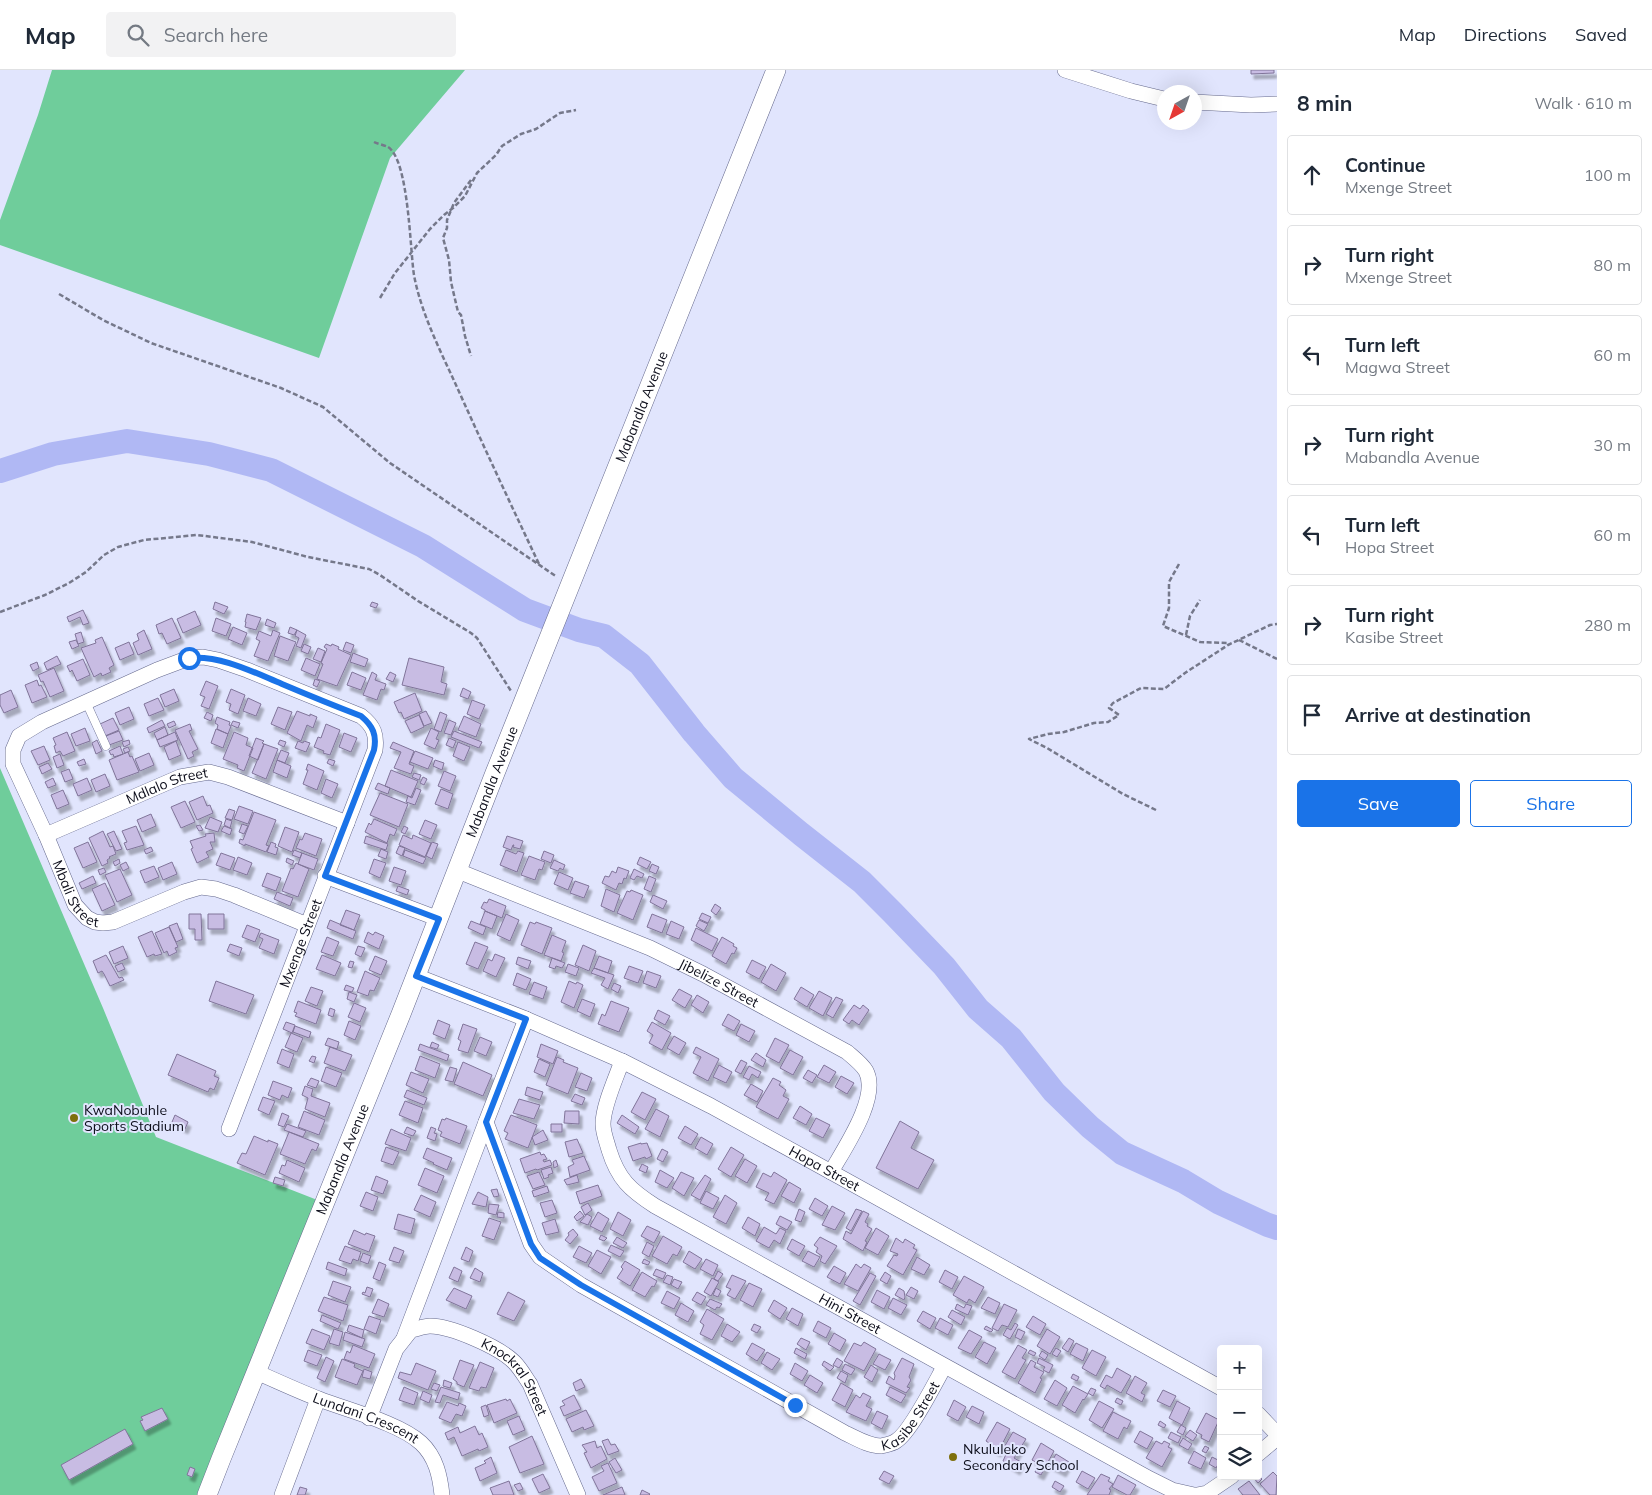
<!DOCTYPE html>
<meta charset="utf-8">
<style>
:root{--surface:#fff;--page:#f2f2f3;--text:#1f2937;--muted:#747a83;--line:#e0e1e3;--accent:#1a73e8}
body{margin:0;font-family:Mulish,sans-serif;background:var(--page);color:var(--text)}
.controls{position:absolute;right:15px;bottom:15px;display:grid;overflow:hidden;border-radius:5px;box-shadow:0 5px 20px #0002}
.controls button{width:45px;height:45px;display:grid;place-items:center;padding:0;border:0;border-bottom:1px solid var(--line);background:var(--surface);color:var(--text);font:25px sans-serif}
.compass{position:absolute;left:1157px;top:15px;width:45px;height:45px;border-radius:50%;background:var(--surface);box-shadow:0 5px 20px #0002;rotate:220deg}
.stop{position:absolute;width:15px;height:15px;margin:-11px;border:4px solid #1a73e8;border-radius:50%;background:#fff}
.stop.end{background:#1a73e8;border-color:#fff;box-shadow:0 1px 5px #0008}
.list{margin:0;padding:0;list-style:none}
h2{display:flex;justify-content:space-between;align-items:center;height:65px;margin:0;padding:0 20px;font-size:21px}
h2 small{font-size:16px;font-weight:400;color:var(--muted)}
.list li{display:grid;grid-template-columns:32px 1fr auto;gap:15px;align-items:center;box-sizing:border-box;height:80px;margin:0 10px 10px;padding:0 10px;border:1px solid var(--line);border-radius:5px}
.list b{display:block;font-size:19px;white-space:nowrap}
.list p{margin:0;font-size:16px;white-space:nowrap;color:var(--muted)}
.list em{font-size:16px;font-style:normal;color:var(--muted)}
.actions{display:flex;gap:10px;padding:15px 20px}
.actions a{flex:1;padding:11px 0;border:1px solid var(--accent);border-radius:5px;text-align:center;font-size:18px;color:var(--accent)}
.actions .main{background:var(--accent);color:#fff}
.icon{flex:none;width:28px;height:28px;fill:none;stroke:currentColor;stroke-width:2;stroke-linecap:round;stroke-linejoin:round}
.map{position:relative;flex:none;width:1277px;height:1425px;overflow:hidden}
header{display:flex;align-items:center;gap:30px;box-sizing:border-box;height:70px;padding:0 25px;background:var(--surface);border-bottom:1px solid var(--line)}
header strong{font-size:24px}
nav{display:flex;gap:28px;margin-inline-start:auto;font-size:18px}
.search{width:350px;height:45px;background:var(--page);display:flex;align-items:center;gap:12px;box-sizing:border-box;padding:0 18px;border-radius:5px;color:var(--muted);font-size:19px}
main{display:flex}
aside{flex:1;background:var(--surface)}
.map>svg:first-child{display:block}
.green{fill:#6fcd9b}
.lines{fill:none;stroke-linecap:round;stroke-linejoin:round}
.river{stroke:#b0b8f4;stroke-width:24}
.building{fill:#c8bce3;stroke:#807499;filter:url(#shadow)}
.service-casing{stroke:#65698d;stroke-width:9}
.minor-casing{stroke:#65698d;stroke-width:16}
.tertiary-casing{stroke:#65698d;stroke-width:20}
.path{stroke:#75788a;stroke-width:2.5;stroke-dasharray:5 2.5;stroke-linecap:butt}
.service{stroke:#fff;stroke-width:8}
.minor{stroke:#fff;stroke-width:15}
.tertiary{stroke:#fff;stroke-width:19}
.route{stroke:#1a73e8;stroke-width:6}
.poi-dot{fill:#7e6f0c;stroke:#e1e5fd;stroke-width:2}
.labels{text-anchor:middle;stroke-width:4;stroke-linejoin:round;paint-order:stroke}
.street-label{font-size:14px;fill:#0c0d1a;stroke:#e1e5fd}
.poi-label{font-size:14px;fill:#0c0d1a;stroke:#e1e5fd;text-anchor:start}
</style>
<header>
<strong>Map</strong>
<div class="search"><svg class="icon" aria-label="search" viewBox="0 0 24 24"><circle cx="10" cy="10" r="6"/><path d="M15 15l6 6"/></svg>Search here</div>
<nav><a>Map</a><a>Directions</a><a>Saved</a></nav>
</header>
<main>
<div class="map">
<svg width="1277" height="1425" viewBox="0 0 1277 1425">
<defs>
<filter id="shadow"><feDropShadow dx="3" dy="5" stdDeviation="1" flood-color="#0004"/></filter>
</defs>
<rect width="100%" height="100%" fill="#e1e5fd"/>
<!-- green -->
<path class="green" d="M 52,0 L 465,0 L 390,88 L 319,288 L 0,175 L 0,150 L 38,45 Z
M 0,698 L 103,938 L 156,1067 L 325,1133 L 210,1425 L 0,1425 Z"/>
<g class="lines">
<!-- river -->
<path class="river" d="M 0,401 L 53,384 L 127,371 L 209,384 L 271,400 L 423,476 L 525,540 L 579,560 L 604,566 L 640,594 L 694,663 L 733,708 L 801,764 L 862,812 L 893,843 L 944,896 L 978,939 L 1011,968 L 1054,1022 L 1090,1057 L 1122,1083 L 1183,1111 L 1218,1132 L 1268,1155 L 1277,1158"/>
</g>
<!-- building -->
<path class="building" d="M 1251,0 L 1274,0 L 1274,3 L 1251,4 Z
M 215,532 L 228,537 L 224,544 L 213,539 Z
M 372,532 L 378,534 L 376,538 L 370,536 Z
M 83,540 L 89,553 L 83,555 L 80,547 L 69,552 L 67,547 Z
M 195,541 L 201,555 L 183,563 L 177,549 Z
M 247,544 L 261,548 L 256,560 L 245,557 L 246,552 L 245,552 Z
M 172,548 L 181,568 L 167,574 L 162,563 L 159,564 L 156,555 Z
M 216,548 L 231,554 L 226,566 L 212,561 Z
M 267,549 L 276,553 L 274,558 L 265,555 Z
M 233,557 L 247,563 L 242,575 L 228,569 Z
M 290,557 L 297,560 L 294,565 L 288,563 Z
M 144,560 L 152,579 L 138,585 L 133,573 L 139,570 L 137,564 Z
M 273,560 L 280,563 L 268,591 L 254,586 L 260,571 L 256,569 L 259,561 L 271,566 Z
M 297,560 L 306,565 L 301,578 L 296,576 L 299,568 L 295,566 Z
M 81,562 L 84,572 L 78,574 L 75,564 Z
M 280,566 L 296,572 L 288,591 L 274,586 Z
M 102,567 L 114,595 L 109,598 L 111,602 L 102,606 L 101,603 L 94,607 L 81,578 L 96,573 L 95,570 Z
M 76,570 L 79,576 L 72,579 L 69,572 Z
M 129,572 L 134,584 L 120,590 L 115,578 Z
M 346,572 L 354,575 L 351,583 L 343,580 Z
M 304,574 L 311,577 L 308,584 L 301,581 Z
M 326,574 L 331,576 L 332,574 L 339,577 L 338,579 L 351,585 L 337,616 L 317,609 L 323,594 L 321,593 L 327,579 L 324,577 Z
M 318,578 L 325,581 L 321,592 L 313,589 Z
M 353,583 L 368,589 L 365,597 L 350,592 Z
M 57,586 L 61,594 L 47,600 L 44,593 Z
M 306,588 L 320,594 L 315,606 L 301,600 Z
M 409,588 L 444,597 L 441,612 L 447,614 L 444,625 L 402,615 Z
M 83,589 L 90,605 L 77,611 L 72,600 L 70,602 L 67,596 Z
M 37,592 L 39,598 L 33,601 L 30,595 Z
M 54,598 L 64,621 L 50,627 L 43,611 L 41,612 L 38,605 Z
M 352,602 L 366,608 L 361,620 L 347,615 Z
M 372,602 L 377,605 L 375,610 L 386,614 L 384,620 L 381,619 L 377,630 L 363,625 Z
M 390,602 L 396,605 L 393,612 L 386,609 Z
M 315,609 L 320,611 L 317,617 L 313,615 Z
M 37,610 L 39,616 L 41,615 L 47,627 L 32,633 L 25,615 Z
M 206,611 L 218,616 L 209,639 L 201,636 L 205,627 L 200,625 Z
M 463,618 L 471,622 L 468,629 L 460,626 Z
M 174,619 L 179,631 L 165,637 L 160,625 Z
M 231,619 L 245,625 L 238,644 L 229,640 L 231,634 L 226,632 Z
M 11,620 L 18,637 L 4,643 L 0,635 L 0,625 Z
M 415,623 L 422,641 L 404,649 L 401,642 L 399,643 L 394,632 Z
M 158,628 L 164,640 L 149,646 L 144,634 Z
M 248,628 L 261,634 L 256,646 L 243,641 Z
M 472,630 L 485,635 L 479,649 L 467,644 Z
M 129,637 L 134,649 L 120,655 L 115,643 Z
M 278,637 L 292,642 L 285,660 L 271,654 Z
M 297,641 L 310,646 L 310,644 L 317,647 L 313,658 L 307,655 L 301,671 L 287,663 Z
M 426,641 L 432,653 L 424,656 L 419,644 Z
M 207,642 L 213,645 L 211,651 L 204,648 Z
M 440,642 L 447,645 L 441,662 L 434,659 Z
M 419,645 L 424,657 L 411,663 L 405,651 Z
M 464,646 L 481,654 L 476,667 L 458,660 Z
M 217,647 L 230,652 L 229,655 L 231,656 L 228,664 L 217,659 L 218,655 L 215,653 Z
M 113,648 L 119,660 L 105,666 L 100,654 Z
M 162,650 L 165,656 L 149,663 L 147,658 Z
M 449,650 L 456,653 L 451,665 L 444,663 Z
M 174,651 L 176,655 L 169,658 L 167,654 Z
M 233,651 L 240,653 L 238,658 L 231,655 Z
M 190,654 L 192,660 L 189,661 L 198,679 L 192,682 L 194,686 L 188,689 L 175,660 Z
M 326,654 L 340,660 L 330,685 L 323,683 L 324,681 L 314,677 L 318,667 L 321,668 Z
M 165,657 L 168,665 L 157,670 L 154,663 Z
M 85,658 L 90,671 L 76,676 L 71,664 Z
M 431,658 L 439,662 L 436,669 L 439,670 L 435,679 L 424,674 Z
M 216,659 L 228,664 L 223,678 L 211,673 Z
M 119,661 L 123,670 L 109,675 L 106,666 Z
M 454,661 L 482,672 L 479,678 L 451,667 Z
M 67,662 L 75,681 L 63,686 L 60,681 L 56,683 L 54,676 L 56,675 L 53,668 Z
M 175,662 L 178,670 L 160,677 L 157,670 Z
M 234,662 L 248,668 L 246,675 L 253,678 L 244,701 L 237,698 L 238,695 L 223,689 Z
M 344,663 L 357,668 L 351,682 L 339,677 Z
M 256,668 L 264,671 L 262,673 L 264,674 L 258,690 L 249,686 Z
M 449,668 L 456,671 L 453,678 L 446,675 Z
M 97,670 L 102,681 L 96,684 L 92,673 Z
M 129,670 L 130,674 L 124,677 L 122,672 Z
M 280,670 L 286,672 L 284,677 L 278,674 Z
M 176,671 L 181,685 L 169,690 L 164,677 Z
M 298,671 L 303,673 L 304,671 L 310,673 L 306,682 L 295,678 Z
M 393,672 L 414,681 L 409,694 L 414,696 L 411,704 L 394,698 L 401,682 L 390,678 Z
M 458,672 L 470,677 L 464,691 L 453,686 Z
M 264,674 L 278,679 L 266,709 L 252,703 Z
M 44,676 L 50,690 L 38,695 L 31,681 Z
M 120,676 L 123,684 L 114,687 L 113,684 L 111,685 L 109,681 Z
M 128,677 L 130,681 L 125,683 L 123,679 Z
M 281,680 L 289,683 L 285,693 L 277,690 Z
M 415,681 L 433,688 L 428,699 L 410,692 Z
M 128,682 L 130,687 L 132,686 L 139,702 L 117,710 L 109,690 Z
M 149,683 L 154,695 L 140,701 L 135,689 Z
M 60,684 L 64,695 L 57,698 L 53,687 Z
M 84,689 L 86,694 L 79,696 L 77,692 Z
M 329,689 L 335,691 L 333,696 L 327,693 Z
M 277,690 L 291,696 L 287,708 L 273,702 Z
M 435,690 L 444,693 L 442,700 L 433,696 Z
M 48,693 L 52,699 L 42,704 L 39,697 Z
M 308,694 L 324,701 L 317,720 L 303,714 L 308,700 L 306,700 Z
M 69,699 L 73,709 L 65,712 L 61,702 Z
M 391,700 L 418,711 L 411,727 L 385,716 Z
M 444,701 L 456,706 L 450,721 L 438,716 Z
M 414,703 L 421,705 L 419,710 L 412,707 Z
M 105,704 L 110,716 L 96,722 L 91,710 Z
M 423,707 L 427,709 L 424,715 L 420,713 Z
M 53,708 L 56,715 L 48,718 L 45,712 Z
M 87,708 L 92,720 L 78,726 L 73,714 Z
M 326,709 L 338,714 L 332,728 L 321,723 Z
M 378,713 L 390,718 L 388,724 L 375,719 Z
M 416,718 L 421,720 L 415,735 L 406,732 L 408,726 L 412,728 Z
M 441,719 L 453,724 L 448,739 L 435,734 Z
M 63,720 L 69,734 L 57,739 L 51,725 Z
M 380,723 L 408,734 L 399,757 L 370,745 Z
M 203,726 L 207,736 L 210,735 L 213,743 L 197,750 L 189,732 Z
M 185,731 L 195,752 L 181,758 L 171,737 Z
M 239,736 L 253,741 L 248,754 L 234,749 Z
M 229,739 L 235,741 L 232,750 L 225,748 Z
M 254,742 L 276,750 L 266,775 L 269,776 L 266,782 L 245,774 L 245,776 L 239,773 L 240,769 L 243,770 Z
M 151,744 L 156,756 L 142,762 L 137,750 Z
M 210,747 L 222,752 L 218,762 L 205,758 Z
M 226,749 L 232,751 L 230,758 L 224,755 Z
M 374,749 L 397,759 L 394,766 L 390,764 L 387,773 L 365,762 L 369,753 L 371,755 Z
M 425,750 L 437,755 L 431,769 L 419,764 Z
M 242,754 L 248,756 L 244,764 L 239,762 Z
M 200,755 L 203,760 L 199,761 L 196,756 Z
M 136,756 L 144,775 L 127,780 L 124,773 L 127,772 L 122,761 Z
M 224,756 L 232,759 L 230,765 L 221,761 Z
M 404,756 L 408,758 L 405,764 L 401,762 Z
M 285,757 L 299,762 L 292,782 L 278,776 Z
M 103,761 L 110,777 L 113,776 L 116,784 L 109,787 L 110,788 L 107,790 L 108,793 L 102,796 L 89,768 Z
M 114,761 L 122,779 L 116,781 L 107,764 Z
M 214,763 L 215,772 L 210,772 L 213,779 L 206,782 L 209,787 L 197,793 L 191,779 L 193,778 L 190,771 L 206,766 L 205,764 Z
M 305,763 L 322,769 L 316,786 L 296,778 L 300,769 L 302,770 Z
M 403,765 L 412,769 L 413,765 L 431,773 L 425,787 L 399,775 Z
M 366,766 L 388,774 L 386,780 L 364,773 Z
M 507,766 L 523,771 L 520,779 L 513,777 L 514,775 L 513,775 L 511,780 L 503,777 Z
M 88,772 L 97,792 L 83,798 L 74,778 Z
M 271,772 L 276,774 L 275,777 L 278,778 L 276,785 L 267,782 Z
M 432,772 L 438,774 L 432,789 L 426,786 Z
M 399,776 L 405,778 L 402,786 L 396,783 Z
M 151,777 L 153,781 L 146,784 L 144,780 Z
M 381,779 L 388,782 L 386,789 L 378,786 Z
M 294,780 L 302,783 L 300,788 L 292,785 Z
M 405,780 L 426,788 L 423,794 L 403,786 Z
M 506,780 L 516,784 L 518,781 L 524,783 L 517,802 L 500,795 Z
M 544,781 L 554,785 L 551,793 L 541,789 Z
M 221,783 L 235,788 L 230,800 L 216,795 Z
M 302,783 L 318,789 L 314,800 L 298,794 Z
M 529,786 L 545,792 L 542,800 L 539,799 L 535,810 L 521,805 Z
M 238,787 L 252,793 L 247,805 L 233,800 Z
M 640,787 L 651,792 L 647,799 L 637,794 Z
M 287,788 L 294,791 L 292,795 L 286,792 Z
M 119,789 L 120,793 L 115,796 L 113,792 Z
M 374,789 L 386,793 L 380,808 L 369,803 Z
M 554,790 L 565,795 L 563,800 L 560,798 L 558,801 L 550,798 Z
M 126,792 L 129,798 L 123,801 L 120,795 Z
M 172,792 L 177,804 L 163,810 L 158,798 Z
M 296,793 L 309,799 L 298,827 L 282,821 L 291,798 L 293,799 Z
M 652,794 L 659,797 L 656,804 L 649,801 Z
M 154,796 L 159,807 L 145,813 L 140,801 Z
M 394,797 L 406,801 L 401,815 L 389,811 Z
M 618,797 L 629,801 L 626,809 L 624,808 L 622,814 L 619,813 L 616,820 L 602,813 L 605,806 L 609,807 L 612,801 L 616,803 Z
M 104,798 L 106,802 L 100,805 L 98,800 Z
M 120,799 L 132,825 L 117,832 L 105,805 Z
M 634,799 L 644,804 L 642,808 L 637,806 L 634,810 L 630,808 Z
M 559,802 L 573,808 L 568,820 L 554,814 Z
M 267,803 L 281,808 L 276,821 L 262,816 Z
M 93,806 L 96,813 L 82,819 L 79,813 Z
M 649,806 L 656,809 L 651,822 L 644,819 Z
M 575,811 L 589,816 L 584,828 L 570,823 Z
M 105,813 L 115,835 L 102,841 L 92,819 Z
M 398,816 L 409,820 L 407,825 L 396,821 Z
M 606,819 L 620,825 L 614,842 L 601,836 Z
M 631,820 L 643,825 L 633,850 L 617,843 L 627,821 L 630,822 Z
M 277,822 L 293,828 L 290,836 L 274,829 Z
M 653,825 L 667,831 L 663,839 L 650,832 Z
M 489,829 L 506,836 L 502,848 L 485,841 L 485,840 L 481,838 L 484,832 L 487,833 Z
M 715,834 L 721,838 L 716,845 L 711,841 Z
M 346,840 L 360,845 L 354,860 L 340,855 Z
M 485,841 L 497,846 L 492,859 L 480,854 Z
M 702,843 L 711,847 L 708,853 L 699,849 Z
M 189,844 L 201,844 L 202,870 L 195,870 L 195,859 L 189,859 Z
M 208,844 L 224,844 L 224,859 L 208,859 Z
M 506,844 L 519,850 L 510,871 L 497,865 Z
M 652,844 L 667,850 L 662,863 L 647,857 Z
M 330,850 L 356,861 L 353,869 L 327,858 Z
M 699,850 L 708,854 L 704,861 L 696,856 Z
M 471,851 L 486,857 L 483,865 L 468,858 Z
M 671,851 L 684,857 L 679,869 L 666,864 Z
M 530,852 L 535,854 L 536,852 L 552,858 L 542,884 L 521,875 Z
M 177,853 L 183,869 L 176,872 L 169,856 Z
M 247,855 L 260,860 L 255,872 L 242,867 Z
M 169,857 L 178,877 L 175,878 L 177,882 L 169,886 L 167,881 L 164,883 L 155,863 Z
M 696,858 L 718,869 L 712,881 L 691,870 Z
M 152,861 L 162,884 L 155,886 L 154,884 L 147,887 L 138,867 Z
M 368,862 L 373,865 L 375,862 L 384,866 L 379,879 L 364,872 Z
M 261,863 L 279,870 L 274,884 L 259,878 L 263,869 L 259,867 Z
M 552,865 L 566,871 L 562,882 L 564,883 L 561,891 L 544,885 Z
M 327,867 L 339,872 L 333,886 L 321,882 Z
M 722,867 L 734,874 L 733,876 L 737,878 L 734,884 L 732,883 L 726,894 L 712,886 Z
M 475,872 L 488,877 L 478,899 L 466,894 Z
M 230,874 L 242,878 L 239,886 L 227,881 Z
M 583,875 L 596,881 L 589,901 L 575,895 Z
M 123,876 L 128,888 L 114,894 L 109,882 Z
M 358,876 L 365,878 L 361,887 L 355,884 Z
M 495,884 L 505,888 L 496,907 L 483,901 L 488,889 L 492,891 Z
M 106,885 L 119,908 L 122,907 L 124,910 L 110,916 L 104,904 L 102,901 L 98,903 L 93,891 Z
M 322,885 L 341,893 L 335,906 L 316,899 Z
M 375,886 L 387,891 L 381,905 L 369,900 Z
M 599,886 L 612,891 L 608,903 L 594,898 Z
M 518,887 L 531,891 L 528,899 L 516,894 Z
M 552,888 L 565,893 L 562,898 L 556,896 L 555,899 L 549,897 Z
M 752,890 L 766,897 L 759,909 L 746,902 Z
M 350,891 L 354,892 L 352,898 L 348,897 Z
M 122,893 L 125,899 L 118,902 L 115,896 Z
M 568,894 L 579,898 L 576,906 L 565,902 Z
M 771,894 L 786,903 L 776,921 L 761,912 Z
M 629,896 L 643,901 L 638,913 L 624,908 Z
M 594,898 L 614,905 L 608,919 L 601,915 L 605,908 L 591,903 Z
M 365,901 L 380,908 L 374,921 L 370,920 L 368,926 L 357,922 Z
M 647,901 L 661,906 L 656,918 L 643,913 Z
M 517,903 L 531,909 L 526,920 L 513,915 Z
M 216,911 L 254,925 L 246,944 L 209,931 Z
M 569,911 L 576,914 L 577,912 L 583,915 L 574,938 L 561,932 Z
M 534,912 L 547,917 L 543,929 L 529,924 Z
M 614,913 L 621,916 L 618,923 L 611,919 Z
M 346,915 L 354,918 L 352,922 L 344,920 Z
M 311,917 L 323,921 L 317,936 L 305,931 Z
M 801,917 L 814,925 L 807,937 L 794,929 Z
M 679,919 L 692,926 L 685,938 L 672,930 Z
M 819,921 L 832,928 L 823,946 L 809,938 Z
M 349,922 L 357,925 L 354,932 L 347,929 Z
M 697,925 L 709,932 L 703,943 L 691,935 Z
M 836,927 L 843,930 L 833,948 L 826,944 Z
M 582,929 L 595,934 L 590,947 L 577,941 Z
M 298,931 L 321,940 L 316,954 L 295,946 L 297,943 L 294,942 Z
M 611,931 L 629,938 L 619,962 L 598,954 L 602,944 L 605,946 Z
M 354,933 L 366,938 L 360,952 L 348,947 Z
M 854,935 L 860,939 L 863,935 L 869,940 L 859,955 L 852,950 L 849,954 L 843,950 Z
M 330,938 L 335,940 L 333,947 L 328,945 Z
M 658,940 L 670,946 L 665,955 L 654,949 Z
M 728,944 L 740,951 L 734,961 L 722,955 Z
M 438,950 L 450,955 L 445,969 L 433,964 Z
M 349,951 L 361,956 L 355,970 L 344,965 Z
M 286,952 L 295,955 L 292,963 L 283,959 Z
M 652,952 L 671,963 L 662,980 L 649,973 L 653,965 L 647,961 Z
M 463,954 L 477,959 L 468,983 L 458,980 L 461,971 L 458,969 Z
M 741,954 L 755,961 L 749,972 L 736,965 Z
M 295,956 L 311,962 L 309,968 L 293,962 Z
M 291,963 L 303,968 L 297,982 L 285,977 Z
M 674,966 L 686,973 L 679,985 L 667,978 Z
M 480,967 L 492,972 L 486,986 L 474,981 Z
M 328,968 L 339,972 L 337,979 L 325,975 Z
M 775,968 L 789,975 L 779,993 L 766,986 Z
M 432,972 L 439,975 L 437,979 L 430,977 Z
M 420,974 L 449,985 L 447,991 L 418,980 Z
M 541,974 L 558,981 L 553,994 L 537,987 Z
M 330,977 L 352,985 L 345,1001 L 324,993 Z
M 696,977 L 719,989 L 708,1011 L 693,1003 L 701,987 L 693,983 Z
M 282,979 L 294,984 L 289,998 L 277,993 Z
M 790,980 L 803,987 L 793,1005 L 780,998 Z
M 756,983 L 766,990 L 763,997 L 751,990 Z
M 177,984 L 216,1001 L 214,1006 L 219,1008 L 214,1020 L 210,1018 L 208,1022 L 168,1005 Z
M 312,986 L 316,987 L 314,993 L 309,991 Z
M 420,986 L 440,994 L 435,1008 L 415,1000 Z
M 557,987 L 564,990 L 563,992 L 578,998 L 568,1024 L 546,1015 Z
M 539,989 L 550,994 L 545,1007 L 534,1002 Z
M 741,990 L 747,993 L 741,1004 L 735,1001 Z
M 463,992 L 492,1005 L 483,1026 L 454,1014 Z
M 719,995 L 732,1002 L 726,1013 L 713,1007 Z
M 824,995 L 836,1002 L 829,1013 L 817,1007 Z
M 749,996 L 761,1002 L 758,1008 L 752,1004 L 749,1010 L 743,1007 Z
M 326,997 L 342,1003 L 336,1017 L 321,1011 Z
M 450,997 L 457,999 L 453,1012 L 445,1010 Z
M 808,1000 L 817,1005 L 812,1013 L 803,1008 Z
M 411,1002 L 429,1009 L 423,1023 L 406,1015 Z
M 581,1003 L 592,1008 L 587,1021 L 575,1017 Z
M 841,1006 L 854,1013 L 847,1024 L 835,1017 Z
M 311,1008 L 319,1011 L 316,1018 L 307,1015 Z
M 773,1008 L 781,1012 L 779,1015 L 786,1020 L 783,1026 L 789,1029 L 778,1049 L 756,1037 Z
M 273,1011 L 292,1018 L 288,1028 L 282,1025 L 280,1030 L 268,1025 Z
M 751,1014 L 763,1021 L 757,1032 L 744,1025 Z
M 305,1016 L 313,1019 L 311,1026 L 330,1033 L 325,1047 L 305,1039 L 308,1028 L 302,1025 Z
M 527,1017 L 543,1022 L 540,1030 L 525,1025 Z
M 407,1020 L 427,1028 L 424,1035 L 404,1027 Z
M 642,1022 L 656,1029 L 645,1050 L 631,1042 Z
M 575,1024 L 585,1028 L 582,1035 L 571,1031 Z
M 263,1027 L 275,1031 L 269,1045 L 258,1040 Z
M 519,1029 L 540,1035 L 534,1049 L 513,1043 Z
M 405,1031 L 423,1038 L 418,1053 L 399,1045 Z
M 800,1036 L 812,1044 L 806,1055 L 793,1048 Z
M 656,1039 L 669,1046 L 660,1067 L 645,1059 Z
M 304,1041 L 325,1050 L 319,1065 L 298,1057 Z
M 565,1041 L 579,1041 L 579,1054 L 564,1053 Z
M 282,1043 L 289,1046 L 284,1057 L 278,1055 Z
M 175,1045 L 188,1052 L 185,1059 L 172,1052 Z
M 511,1045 L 537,1055 L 528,1078 L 505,1069 L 508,1063 L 504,1061 Z
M 622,1045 L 639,1057 L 635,1064 L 617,1053 Z
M 446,1048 L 467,1056 L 460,1074 L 440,1066 L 442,1062 L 438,1060 L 442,1049 L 445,1050 Z
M 816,1048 L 830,1055 L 823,1068 L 809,1061 Z
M 900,1051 L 919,1062 L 911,1078 L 934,1090 L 918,1119 L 876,1098 Z
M 287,1054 L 306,1061 L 303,1067 L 284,1060 Z
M 551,1054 L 562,1054 L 562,1062 L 551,1062 Z
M 685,1056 L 698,1064 L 691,1075 L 678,1068 Z
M 407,1057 L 416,1061 L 413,1066 L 404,1063 Z
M 431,1057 L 436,1059 L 434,1063 L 437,1064 L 435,1071 L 427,1068 Z
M 391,1059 L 411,1068 L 406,1081 L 385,1074 Z
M 543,1060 L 548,1070 L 535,1075 L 532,1067 Z
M 289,1062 L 319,1074 L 316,1081 L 312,1079 L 305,1094 L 280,1084 Z
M 254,1066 L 268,1072 L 268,1070 L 278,1074 L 265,1105 L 237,1093 L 242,1083 L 246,1084 Z
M 701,1067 L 713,1074 L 707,1085 L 695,1078 Z
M 577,1069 L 583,1083 L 569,1087 L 565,1072 Z
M 641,1073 L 641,1074 L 647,1073 L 652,1086 L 646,1089 L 645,1087 L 633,1091 L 628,1077 Z
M 386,1077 L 399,1082 L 393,1095 L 381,1091 Z
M 731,1077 L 744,1085 L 731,1107 L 718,1099 Z
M 427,1078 L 452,1088 L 447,1100 L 433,1094 L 434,1093 L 423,1088 Z
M 662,1079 L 668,1082 L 663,1092 L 657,1089 Z
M 540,1082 L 541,1085 L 544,1084 L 547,1089 L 543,1090 L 544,1092 L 550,1090 L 552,1095 L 537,1100 L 536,1099 L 525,1103 L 520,1089 Z
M 584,1086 L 590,1100 L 570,1107 L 568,1097 L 574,1094 L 572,1090 Z
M 745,1089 L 757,1096 L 747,1113 L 735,1106 Z
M 287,1090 L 305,1098 L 299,1112 L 279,1103 L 282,1095 L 285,1096 Z
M 556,1090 L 558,1096 L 554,1098 L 553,1092 Z
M 642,1094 L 648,1097 L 646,1103 L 639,1100 Z
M 551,1097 L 553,1103 L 548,1105 L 549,1107 L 544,1109 L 541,1100 Z
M 425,1098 L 444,1106 L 437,1123 L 418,1115 Z
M 660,1100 L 674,1108 L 667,1118 L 655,1112 Z
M 539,1102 L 545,1115 L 533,1119 L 527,1106 Z
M 681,1102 L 694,1108 L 684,1126 L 672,1118 Z
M 774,1102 L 787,1110 L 774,1134 L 765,1130 L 769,1123 L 756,1117 L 763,1103 L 771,1107 Z
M 577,1105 L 579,1112 L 567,1115 L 564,1110 Z
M 705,1105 L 711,1109 L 700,1130 L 691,1125 Z
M 376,1106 L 388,1111 L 383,1124 L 371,1120 Z
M 275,1107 L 285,1110 L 283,1116 L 273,1113 Z
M 789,1112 L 801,1119 L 794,1133 L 781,1126 Z
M 598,1115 L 602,1126 L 580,1134 L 576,1122 Z
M 547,1116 L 549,1122 L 534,1127 L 532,1121 Z
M 497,1119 L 499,1126 L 494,1127 L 491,1120 Z
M 706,1121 L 719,1128 L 713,1139 L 700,1133 Z
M 366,1122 L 378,1127 L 373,1141 L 360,1136 Z
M 478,1122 L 488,1127 L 486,1137 L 472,1134 Z
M 421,1125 L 436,1132 L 430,1147 L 414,1140 Z
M 725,1125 L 737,1133 L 726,1154 L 713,1147 Z
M 815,1128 L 828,1136 L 822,1146 L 809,1139 Z
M 552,1130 L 557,1143 L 545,1147 L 540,1133 Z
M 588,1133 L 592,1140 L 585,1145 L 581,1137 Z
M 489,1134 L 499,1135 L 496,1145 L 488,1143 Z
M 832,1136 L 845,1143 L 835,1160 L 822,1155 Z
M 799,1139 L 805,1142 L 801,1152 L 795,1150 Z
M 856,1139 L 862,1141 L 851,1161 L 846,1158 Z
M 580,1141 L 584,1146 L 577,1151 L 574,1147 Z
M 863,1141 L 869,1144 L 865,1152 L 868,1154 L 867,1156 L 872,1159 L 865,1171 L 867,1172 L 863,1181 L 843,1169 L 846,1161 L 851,1164 Z
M 498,1142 L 504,1143 L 504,1148 L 497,1147 Z
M 598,1142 L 609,1149 L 602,1162 L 590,1156 Z
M 618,1142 L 631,1150 L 623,1166 L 610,1159 Z
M 398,1144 L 415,1149 L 411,1164 L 394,1159 Z
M 587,1144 L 592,1147 L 588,1155 L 580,1152 Z
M 780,1146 L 792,1152 L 787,1160 L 776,1154 Z
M 748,1147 L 760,1154 L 755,1166 L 742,1158 Z
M 489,1148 L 501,1152 L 494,1170 L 482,1166 Z
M 555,1149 L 559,1162 L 546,1165 L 542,1153 Z
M 647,1156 L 660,1162 L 654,1173 L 641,1166 Z
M 764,1157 L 776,1164 L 780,1158 L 786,1161 L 780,1174 L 774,1170 L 769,1178 L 756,1171 Z
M 876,1158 L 889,1166 L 878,1185 L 865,1178 Z
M 573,1159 L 578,1165 L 570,1174 L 565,1170 L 569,1165 L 568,1163 Z
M 354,1160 L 365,1165 L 366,1163 L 375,1166 L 369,1182 L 348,1174 Z
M 601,1165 L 607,1168 L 604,1171 L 599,1169 Z
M 663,1166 L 682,1177 L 677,1186 L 673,1184 L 667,1194 L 652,1186 Z
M 617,1167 L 627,1173 L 623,1178 L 613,1173 Z
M 820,1167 L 837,1176 L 825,1194 L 820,1191 L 822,1186 L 816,1182 L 818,1178 L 814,1175 Z
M 896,1168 L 903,1173 L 905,1169 L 915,1175 L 913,1178 L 917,1180 L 903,1205 L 887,1196 L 894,1185 L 897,1186 L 898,1184 L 890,1181 Z
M 792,1169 L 805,1176 L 799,1186 L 787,1179 Z
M 647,1172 L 654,1176 L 649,1187 L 642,1183 Z
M 611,1175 L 624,1181 L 620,1187 L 608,1181 Z
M 345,1176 L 361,1182 L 358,1191 L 353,1189 L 351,1194 L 339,1190 Z
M 579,1176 L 592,1183 L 586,1193 L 573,1187 Z
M 394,1177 L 404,1181 L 399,1193 L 389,1190 Z
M 466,1177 L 473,1181 L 469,1192 L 461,1189 Z
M 597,1180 L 611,1187 L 601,1204 L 588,1196 Z
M 689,1181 L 702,1189 L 695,1199 L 683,1192 Z
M 808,1181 L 820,1187 L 814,1197 L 802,1191 Z
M 363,1183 L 371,1186 L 368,1194 L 360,1191 Z
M 917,1187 L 930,1195 L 924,1205 L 911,1199 Z
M 644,1189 L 650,1192 L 648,1195 L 642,1193 Z
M 706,1189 L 718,1195 L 713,1206 L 700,1199 Z
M 625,1191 L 640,1200 L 630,1216 L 617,1208 L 623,1199 L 621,1197 Z
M 328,1192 L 347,1199 L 345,1206 L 326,1199 Z
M 379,1192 L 386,1195 L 380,1211 L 373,1208 Z
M 856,1194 L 861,1198 L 864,1194 L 871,1198 L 858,1221 L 844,1214 Z
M 834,1196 L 846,1203 L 840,1214 L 827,1207 Z
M 454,1197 L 462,1201 L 458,1212 L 449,1208 Z
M 475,1198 L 483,1203 L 480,1212 L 470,1208 Z
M 656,1199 L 666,1203 L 663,1209 L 653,1205 Z
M 945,1200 L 958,1207 L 952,1219 L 939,1212 Z
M 718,1201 L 723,1204 L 718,1211 L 714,1209 Z
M 642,1202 L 657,1211 L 654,1217 L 652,1216 L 645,1227 L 632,1220 Z
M 885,1202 L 891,1206 L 887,1214 L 880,1210 Z
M 870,1203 L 876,1206 L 860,1235 L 853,1231 Z
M 667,1205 L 673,1207 L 670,1215 L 663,1212 Z
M 732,1205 L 746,1211 L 735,1229 L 727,1225 L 731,1219 L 726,1217 Z
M 964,1206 L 984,1217 L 975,1233 L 969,1229 L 967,1233 L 953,1225 Z
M 712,1208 L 719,1212 L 711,1226 L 704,1222 Z
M 674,1209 L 682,1212 L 678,1219 L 671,1215 Z
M 333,1211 L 351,1217 L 345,1232 L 328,1225 Z
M 749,1213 L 762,1219 L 753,1237 L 740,1230 Z
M 367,1217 L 373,1219 L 370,1227 L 362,1224 L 363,1222 L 365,1223 Z
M 911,1217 L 918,1221 L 914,1229 L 906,1225 Z
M 454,1218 L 472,1226 L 466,1239 L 446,1230 Z
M 716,1218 L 721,1221 L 718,1227 L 713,1225 Z
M 899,1218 L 904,1221 L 905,1227 L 904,1230 L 895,1225 Z
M 877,1220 L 890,1227 L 884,1239 L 871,1232 Z
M 667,1221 L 680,1228 L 674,1239 L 661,1233 Z
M 508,1222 L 525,1231 L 514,1251 L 497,1244 Z
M 697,1222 L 706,1227 L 701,1235 L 692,1230 Z
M 324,1227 L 348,1235 L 343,1251 L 318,1241 Z
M 988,1227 L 1000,1233 L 995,1244 L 981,1238 Z
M 893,1228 L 907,1235 L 901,1245 L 888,1238 Z
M 378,1229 L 389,1234 L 384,1247 L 372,1243 Z
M 710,1229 L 722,1234 L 719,1238 L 717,1237 L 715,1240 L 706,1235 Z
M 774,1230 L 787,1238 L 780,1249 L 768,1241 Z
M 681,1233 L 694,1241 L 688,1252 L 675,1245 Z
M 957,1234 L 964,1238 L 966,1234 L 972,1236 L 968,1245 L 955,1239 Z
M 1004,1234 L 1017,1240 L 1008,1257 L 1002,1255 L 998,1261 L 992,1258 Z
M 792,1238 L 803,1244 L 798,1256 L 786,1249 Z
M 707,1239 L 724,1249 L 712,1270 L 700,1264 L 704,1255 L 700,1252 Z
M 952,1240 L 965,1247 L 961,1255 L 948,1247 Z
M 923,1241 L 936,1248 L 930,1259 L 917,1251 Z
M 322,1245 L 341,1253 L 338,1259 L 320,1251 Z
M 369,1246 L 381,1250 L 376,1264 L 364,1259 Z
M 1033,1246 L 1046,1254 L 1040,1265 L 1026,1257 Z
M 940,1248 L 953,1255 L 948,1265 L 935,1258 Z
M 818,1251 L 831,1258 L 826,1268 L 813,1261 Z
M 1015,1253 L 1018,1255 L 1010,1269 L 1003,1265 L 1007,1258 L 1011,1260 Z
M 727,1254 L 740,1262 L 732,1272 L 721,1266 Z
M 754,1254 L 761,1257 L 757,1263 L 751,1260 Z
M 349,1255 L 364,1260 L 362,1268 L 347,1261 Z
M 986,1256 L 993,1260 L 991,1262 L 984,1259 Z
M 312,1259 L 330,1266 L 324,1280 L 306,1273 Z
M 334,1259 L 343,1262 L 339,1276 L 329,1273 Z
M 1018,1259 L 1025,1262 L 1021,1270 L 1015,1267 Z
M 1047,1259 L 1060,1267 L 1050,1284 L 1037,1276 Z
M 969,1260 L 982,1267 L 971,1284 L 958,1278 Z
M 345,1262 L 365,1269 L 362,1277 L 343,1270 Z
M 834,1263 L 846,1270 L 840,1281 L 828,1274 Z
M 801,1268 L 810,1272 L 806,1280 L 797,1274 Z
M 1069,1268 L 1074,1271 L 1068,1282 L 1062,1278 Z
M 864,1272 L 876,1279 L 864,1301 L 844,1291 L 854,1273 L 861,1276 Z
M 984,1272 L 996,1278 L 987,1294 L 975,1287 Z
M 752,1273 L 765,1280 L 757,1291 L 746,1284 Z
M 1076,1273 L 1088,1279 L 1083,1291 L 1070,1284 Z
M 353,1275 L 375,1284 L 369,1298 L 344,1289 L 347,1281 L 350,1283 Z
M 1018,1275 L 1027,1280 L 1022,1288 L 1026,1290 L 1015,1309 L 1002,1302 Z
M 796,1278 L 807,1284 L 805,1289 L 794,1283 Z
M 1056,1278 L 1061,1281 L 1057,1287 L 1052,1284 Z
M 308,1280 L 322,1285 L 317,1296 L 304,1291 Z
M 1030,1280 L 1036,1283 L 1034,1286 L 1028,1283 Z
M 1092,1280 L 1106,1287 L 1096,1306 L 1082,1298 Z
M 1042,1281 L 1048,1285 L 1045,1290 L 1039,1286 Z
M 767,1282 L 780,1289 L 772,1300 L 761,1293 Z
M 879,1284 L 891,1290 L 885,1300 L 873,1294 Z
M 326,1287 L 334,1291 L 325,1312 L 317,1308 Z
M 837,1288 L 843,1292 L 839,1298 L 833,1295 Z
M 902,1288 L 914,1294 L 909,1307 L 911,1310 L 907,1317 L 910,1318 L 906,1323 L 886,1313 L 889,1306 L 894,1310 L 895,1306 L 894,1303 Z
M 1039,1288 L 1053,1295 L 1049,1303 L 1043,1300 L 1045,1297 L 1037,1293 Z
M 342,1289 L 355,1294 L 354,1297 L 363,1301 L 357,1315 L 335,1307 Z
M 460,1290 L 474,1295 L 464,1317 L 457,1314 L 457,1312 L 453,1309 Z
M 1031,1290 L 1036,1293 L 1034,1297 L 1044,1302 L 1040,1308 L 1042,1309 L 1035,1323 L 1018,1313 Z
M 824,1291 L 834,1297 L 830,1301 L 822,1295 Z
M 480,1292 L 494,1298 L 486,1318 L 481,1317 L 479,1321 L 469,1318 Z
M 416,1293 L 436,1301 L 428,1320 L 398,1308 L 400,1302 L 411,1305 Z
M 795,1293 L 808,1301 L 802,1311 L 790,1304 Z
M 845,1294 L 855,1299 L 851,1305 L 842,1300 Z
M 871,1295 L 878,1300 L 872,1312 L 864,1307 Z
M 1117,1298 L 1131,1306 L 1121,1323 L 1107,1315 L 1105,1319 L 1100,1316 L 1106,1305 L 1112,1308 Z
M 364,1299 L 372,1302 L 370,1309 L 362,1307 Z
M 841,1301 L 848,1305 L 845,1313 L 837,1308 Z
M 1073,1304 L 1079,1307 L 1077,1311 L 1071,1308 Z
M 810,1305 L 823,1313 L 817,1323 L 804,1315 Z
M 1135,1306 L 1147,1313 L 1141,1323 L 1145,1325 L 1142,1332 L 1126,1323 Z
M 581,1309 L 585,1317 L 576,1321 L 573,1313 Z
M 444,1310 L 452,1313 L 450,1318 L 443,1316 Z
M 1055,1310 L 1067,1318 L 1057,1336 L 1044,1329 Z
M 434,1313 L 440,1315 L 437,1321 L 431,1319 Z
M 841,1313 L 853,1320 L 845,1337 L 832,1330 Z
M 1073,1316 L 1088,1324 L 1084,1330 L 1083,1329 L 1075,1343 L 1062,1335 Z
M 404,1317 L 418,1323 L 414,1335 L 399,1330 Z
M 441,1317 L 460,1323 L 458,1330 L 443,1325 L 440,1333 L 435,1332 Z
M 890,1317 L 906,1325 L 901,1333 L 886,1325 Z
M 1091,1318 L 1096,1320 L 1093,1326 L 1088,1323 Z
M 1163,1320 L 1176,1326 L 1170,1337 L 1157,1331 Z
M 423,1321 L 432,1325 L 429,1333 L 420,1329 Z
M 863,1323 L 871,1327 L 866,1336 L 872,1339 L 866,1351 L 846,1342 L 856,1325 L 860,1328 Z
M 574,1325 L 581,1339 L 564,1346 L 560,1337 L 565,1335 L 562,1331 Z
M 1117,1328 L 1123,1331 L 1121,1335 L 1115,1332 Z
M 506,1329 L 507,1331 L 510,1329 L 517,1343 L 494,1353 L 487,1335 Z
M 954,1330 L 966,1337 L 958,1351 L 947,1345 Z
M 1099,1331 L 1114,1339 L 1102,1358 L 1089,1350 Z
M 1177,1331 L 1190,1338 L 1182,1355 L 1169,1348 Z
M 447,1332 L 458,1336 L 459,1333 L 466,1336 L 462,1346 L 456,1344 L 451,1353 L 439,1348 Z
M 486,1335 L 489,1345 L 484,1347 L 481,1337 Z
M 972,1336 L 984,1342 L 979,1354 L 966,1347 Z
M 162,1338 L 168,1349 L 145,1361 L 140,1351 L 143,1350 L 141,1347 Z
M 586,1340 L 594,1356 L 584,1360 L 583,1357 L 572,1362 L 566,1349 Z
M 877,1341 L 888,1346 L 882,1359 L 871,1353 Z
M 1113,1342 L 1131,1351 L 1127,1359 L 1124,1357 L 1118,1369 L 1103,1361 Z
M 1206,1343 L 1219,1350 L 1209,1372 L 1201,1368 L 1202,1365 L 1196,1362 Z
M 519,1346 L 525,1360 L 513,1365 L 507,1351 Z
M 1160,1351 L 1166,1355 L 1164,1358 L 1158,1355 Z
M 997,1352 L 1010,1359 L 998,1382 L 991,1378 L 992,1375 L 986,1371 Z
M 1181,1355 L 1186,1358 L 1183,1365 L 1177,1362 Z
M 475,1356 L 479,1365 L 482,1363 L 488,1377 L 479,1381 L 478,1379 L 462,1386 L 454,1367 L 448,1370 L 445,1363 L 458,1357 L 460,1363 Z
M 125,1359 L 133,1374 L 69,1410 L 61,1395 Z
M 1190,1360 L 1197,1365 L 1193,1371 L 1185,1366 Z
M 1140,1361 L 1153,1368 L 1147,1379 L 1134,1372 Z
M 1013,1362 L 1026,1369 L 1014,1388 L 1021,1392 L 1017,1400 L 1003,1391 L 1007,1382 L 1003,1379 Z
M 1171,1362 L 1181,1367 L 1178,1373 L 1168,1368 Z
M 532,1366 L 544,1394 L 520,1403 L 509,1377 Z
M 1183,1368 L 1192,1374 L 1188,1380 L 1179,1375 Z
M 608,1369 L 611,1375 L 615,1374 L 619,1381 L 608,1385 L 602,1371 Z
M 595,1371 L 597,1378 L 601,1376 L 607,1389 L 591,1398 L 584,1383 L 587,1382 L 582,1375 Z
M 1156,1371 L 1162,1374 L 1164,1371 L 1170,1374 L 1168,1377 L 1172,1379 L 1162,1397 L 1146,1388 Z
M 1041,1373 L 1054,1381 L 1041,1405 L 1035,1402 L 1039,1394 L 1032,1390 Z
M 1205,1376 L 1209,1378 L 1206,1383 L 1202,1381 Z
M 1194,1381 L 1206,1388 L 1201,1399 L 1188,1393 Z
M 1056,1384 L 1069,1392 L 1063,1402 L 1050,1395 Z
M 491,1387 L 497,1403 L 480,1411 L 475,1398 L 486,1393 L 484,1391 Z
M 1212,1387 L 1220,1391 L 1216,1398 L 1209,1394 Z
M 615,1388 L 622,1400 L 616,1403 L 609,1392 Z
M 608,1393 L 617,1413 L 599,1421 L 592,1407 L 604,1401 L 601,1396 Z
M 190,1397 L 195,1399 L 192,1407 L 187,1405 Z
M 884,1401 L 894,1406 L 889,1414 L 879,1409 Z
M 1082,1401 L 1095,1408 L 1088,1419 L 1076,1412 Z
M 1273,1402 L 1277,1406 L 1276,1425 L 1270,1425 L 1260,1414 Z
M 543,1404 L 550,1418 L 539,1423 L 532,1409 Z
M 1101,1404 L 1110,1408 L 1108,1411 L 1113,1414 L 1109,1419 L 1111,1420 L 1109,1425 L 1087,1425 Z
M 1118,1405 L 1136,1415 L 1130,1425 L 1127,1425 L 1112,1417 Z
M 1252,1406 L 1258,1406 L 1262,1409 L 1258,1413 Z
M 509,1411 L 514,1425 L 493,1425 L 490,1418 Z
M 1055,1411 L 1064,1416 L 1060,1422 L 1052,1417 Z
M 1249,1411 L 1260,1425 L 1243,1425 L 1238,1419 Z
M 520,1413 L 523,1419 L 518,1421 L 514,1415 Z
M 300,1417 L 307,1419 L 305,1425 L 297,1425 Z
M 622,1417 L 625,1425 L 603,1425 Z
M 642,1420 L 650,1424 L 649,1425 L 640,1425 Z"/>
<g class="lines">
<!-- service casing -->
<g class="service-casing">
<path id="service" d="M 86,632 L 106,676"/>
</g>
<!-- minor casing -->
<g class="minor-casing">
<g id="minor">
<path d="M 1065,0 L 1131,21 L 1164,29"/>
<path d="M 1194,32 L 1251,35 L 1277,34"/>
<path id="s1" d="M 46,765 L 180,707 L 209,702 L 228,707 L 347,753"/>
<path id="s2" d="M 458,801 L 650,878 L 703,904 L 847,982 C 854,988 862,994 866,1001 C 880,1027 844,1079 831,1102"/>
<path d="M 325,806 L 439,849"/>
<path id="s3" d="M 416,906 L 526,949 L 622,991 L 711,1036 L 831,1102 L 1221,1318"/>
<path id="s4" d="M 526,949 L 486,1052 L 531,1174 L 540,1187 L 581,1215 L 845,1363 C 856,1368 868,1376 881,1376 C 885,1375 892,1374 896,1371 C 910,1363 935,1313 944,1297"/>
<path id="s5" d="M 622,991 C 616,1008 603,1036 603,1054 C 603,1063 607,1072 609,1080 C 618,1109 630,1120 655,1136 L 1150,1409 L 1172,1420 L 1194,1425"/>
<path id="s6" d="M 229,1059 L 375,680 C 377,665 374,656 361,646 L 247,600 L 218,590 L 203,587 L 189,588 L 157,600 L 42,652 L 19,666 L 13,680 L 13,694 L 46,765 L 75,835 L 87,848 L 95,852 L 103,853 L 113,852 L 184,822 L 201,817 L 216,819 L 234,825 L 307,855"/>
<path d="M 404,1268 L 486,1052"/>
<path id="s7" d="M 256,1302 C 277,1311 298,1321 319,1329 C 347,1340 399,1353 421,1373 C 436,1387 440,1406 442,1425"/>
<path d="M 1258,1344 L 1277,1364"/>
<path id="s8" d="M 369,1348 L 396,1279 L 411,1260 C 417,1259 424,1256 430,1256 C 451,1256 499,1277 514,1292 C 521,1299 525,1307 530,1314 L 578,1425"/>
<path d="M 1258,1384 L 1277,1368"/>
<path d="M 282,1425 L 318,1329"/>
<path d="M 1197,1425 L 1207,1423 L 1232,1406"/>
</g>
</g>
<!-- tertiary casing -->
<g class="tertiary-casing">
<g id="tertiary">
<path id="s9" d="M 207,1425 L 221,1389 L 401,944 L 495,703 L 776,0"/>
</g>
</g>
<!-- path -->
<path class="path" d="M 374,72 C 378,74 384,75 388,77 C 409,90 410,181 414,205 C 421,243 440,280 456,315 C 483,375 511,435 539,494
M 471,110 L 454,133 L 447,150 L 447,158 L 443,168 L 449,190 L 451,212 L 458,242 L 461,245 L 465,266 L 471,286
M 59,224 L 103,250 L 151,273 L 281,318 L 323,337 L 390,393 L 557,507
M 380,228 L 395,203 L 430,159 L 444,145 L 453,138 L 465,126 L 477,103 L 496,85 L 502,76 L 521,64 L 536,59 L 560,43 L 576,40
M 1179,494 L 1169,512 L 1169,538 L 1163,556 L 1200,572 L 1229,573
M 0,542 L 45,525 L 69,513 L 86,502 L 104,485 L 118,477 L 144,470 L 197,465 L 252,472 L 308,487 L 369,499 L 380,505 L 418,531 L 471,563 L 477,568 L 511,621
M 1186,565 L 1190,546 L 1200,530
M 1239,570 L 1277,589
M 1156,740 L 1123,724 L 1047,678 L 1029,669 L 1048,664 L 1064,662 L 1094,653 L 1108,652 L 1119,645 L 1109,638 L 1113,633 L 1141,618 L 1164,619 L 1185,603 L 1228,575 L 1270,555 L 1277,554"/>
<!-- service -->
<use href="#service" class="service"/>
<!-- minor -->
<use href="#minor" class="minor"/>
<!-- tertiary -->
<use href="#tertiary" class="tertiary"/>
</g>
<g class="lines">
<!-- route -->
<path class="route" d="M 189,588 C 221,585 253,602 282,614 C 308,625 335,636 361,646 C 373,656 377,665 374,680 L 325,806 L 439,849 L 416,906 L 526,949 L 486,1052 L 531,1174 L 540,1188 L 581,1215 L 795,1335"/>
</g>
<!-- markers -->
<g class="poi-dot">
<circle cx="74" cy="1048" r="5"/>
<circle cx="953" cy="1387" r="5"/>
</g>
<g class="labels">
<!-- street labels -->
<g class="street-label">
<text dy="5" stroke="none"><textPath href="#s9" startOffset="1172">Mabandla Avenue</textPath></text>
<text dy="5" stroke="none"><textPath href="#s9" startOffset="768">Mabandla Avenue</textPath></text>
<text dy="5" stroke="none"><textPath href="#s1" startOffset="131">Mdlalo Street</textPath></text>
<text dy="5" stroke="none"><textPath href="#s6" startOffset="990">Mbali Street</textPath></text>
<text dy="5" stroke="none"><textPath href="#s6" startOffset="199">Mxenge Street</textPath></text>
<text dy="5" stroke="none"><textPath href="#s2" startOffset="284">Jibelize Street</textPath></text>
<text dy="5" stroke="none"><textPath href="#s9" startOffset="362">Mabandla Avenue</textPath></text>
<text dy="5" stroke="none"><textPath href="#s3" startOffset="452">Hopa Street</textPath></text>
<text dy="5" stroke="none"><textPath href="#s5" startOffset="390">Hini Street</textPath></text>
<text dy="5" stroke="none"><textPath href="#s8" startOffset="222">Knockral Street</textPath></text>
<text dy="5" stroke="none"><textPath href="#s4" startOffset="691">Kasibe Street</textPath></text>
<text dy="5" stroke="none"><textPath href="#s7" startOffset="119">Lundani Crescent</textPath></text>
</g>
<!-- poi labels -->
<g class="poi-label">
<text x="84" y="1045">KwaNobuhle<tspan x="84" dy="16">Sports Stadium</tspan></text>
<text x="963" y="1384">Nkululeko<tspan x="963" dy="16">Secondary School</tspan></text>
</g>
</g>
</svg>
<div class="controls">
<button>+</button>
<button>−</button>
<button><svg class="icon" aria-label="layers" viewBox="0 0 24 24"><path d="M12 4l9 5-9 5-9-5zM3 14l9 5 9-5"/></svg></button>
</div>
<svg class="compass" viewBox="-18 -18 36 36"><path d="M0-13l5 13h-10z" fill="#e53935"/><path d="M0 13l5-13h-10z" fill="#747a83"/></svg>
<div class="stop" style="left:189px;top:588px"></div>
<div class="stop end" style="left:795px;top:1335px"></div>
</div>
<aside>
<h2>8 min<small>Walk · 610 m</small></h2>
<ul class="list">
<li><svg class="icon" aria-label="ahead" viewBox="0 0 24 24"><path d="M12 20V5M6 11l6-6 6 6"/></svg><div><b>Continue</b><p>Mxenge Street</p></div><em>100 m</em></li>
<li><svg class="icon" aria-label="right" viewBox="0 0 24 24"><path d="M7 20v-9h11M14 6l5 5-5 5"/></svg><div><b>Turn right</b><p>Mxenge Street</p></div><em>80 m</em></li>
<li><svg class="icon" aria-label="left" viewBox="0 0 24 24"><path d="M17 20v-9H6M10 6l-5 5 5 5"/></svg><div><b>Turn left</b><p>Magwa Street</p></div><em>60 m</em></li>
<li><svg class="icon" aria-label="right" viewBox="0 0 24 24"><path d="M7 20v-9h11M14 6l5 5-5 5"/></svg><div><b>Turn right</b><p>Mabandla Avenue</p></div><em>30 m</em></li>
<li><svg class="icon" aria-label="left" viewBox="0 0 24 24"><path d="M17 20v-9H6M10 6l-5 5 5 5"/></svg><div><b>Turn left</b><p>Hopa Street</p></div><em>60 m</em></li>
<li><svg class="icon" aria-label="right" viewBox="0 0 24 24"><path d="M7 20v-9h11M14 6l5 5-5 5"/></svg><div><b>Turn right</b><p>Kasibe Street</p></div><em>280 m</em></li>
<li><svg class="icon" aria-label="arrive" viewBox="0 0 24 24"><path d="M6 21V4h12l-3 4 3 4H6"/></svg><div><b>Arrive at destination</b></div></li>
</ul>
<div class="actions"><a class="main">Save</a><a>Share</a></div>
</aside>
</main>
